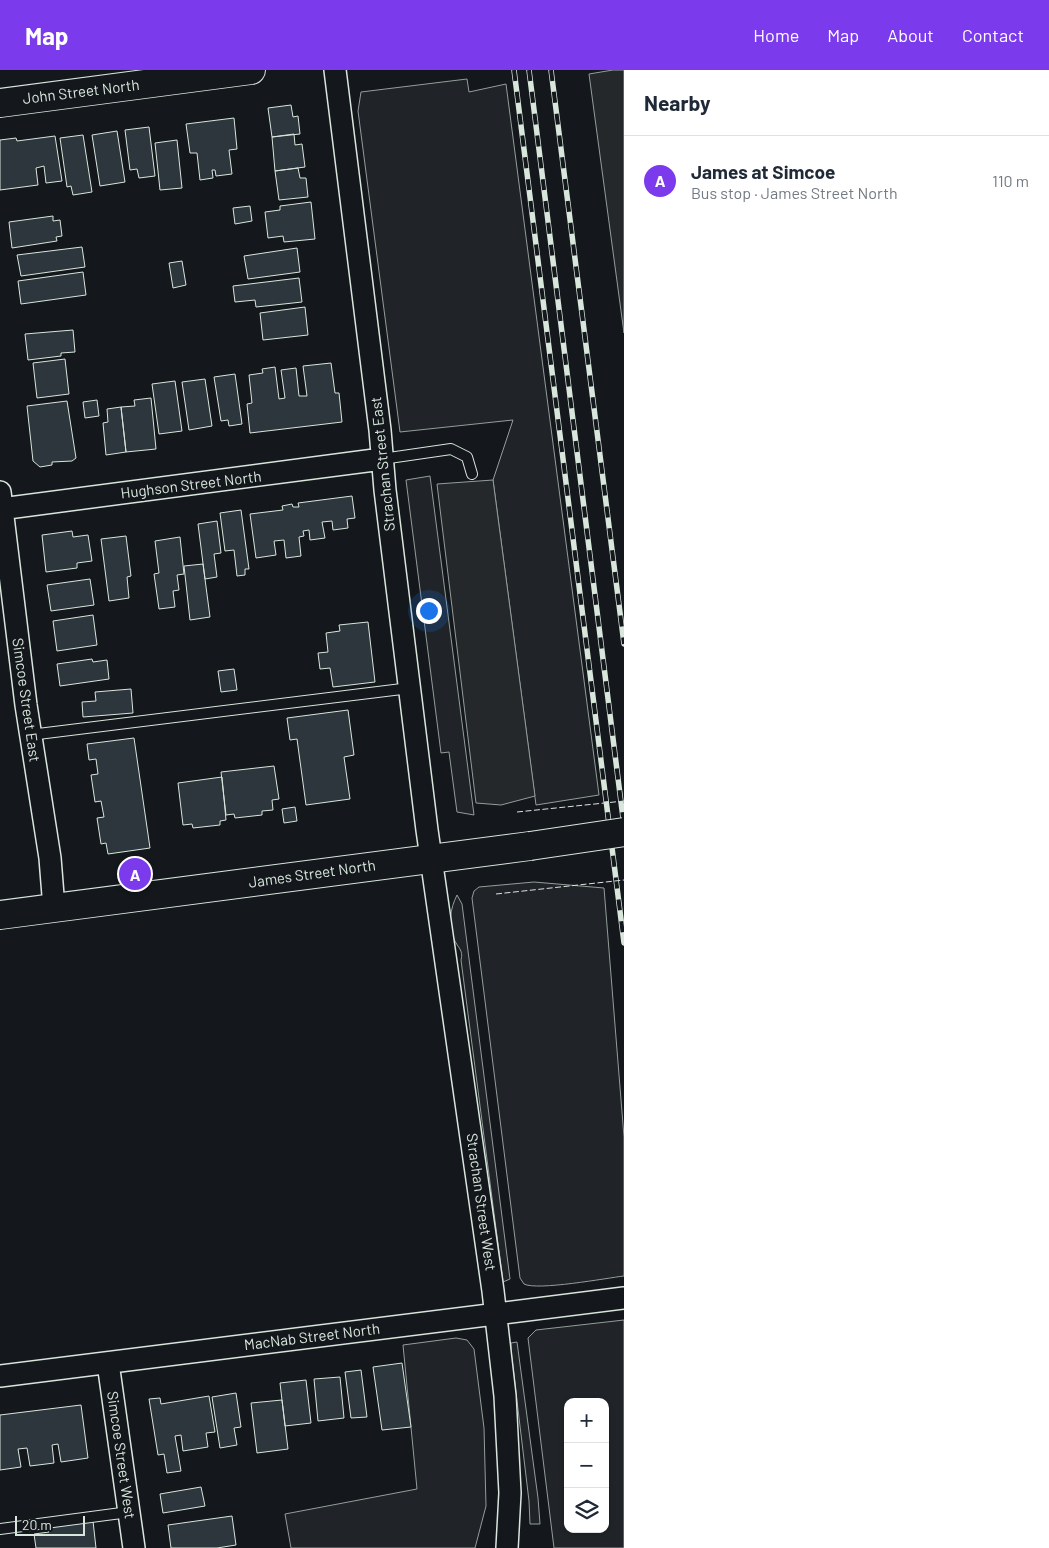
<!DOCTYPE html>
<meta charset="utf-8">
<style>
:root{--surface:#fff;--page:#f2f2f3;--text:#1f2937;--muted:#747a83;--line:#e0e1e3;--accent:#7c3aed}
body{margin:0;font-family:Barlow,sans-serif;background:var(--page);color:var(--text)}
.controls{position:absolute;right:15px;bottom:15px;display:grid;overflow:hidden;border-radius:10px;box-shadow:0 1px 4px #0004}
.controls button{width:45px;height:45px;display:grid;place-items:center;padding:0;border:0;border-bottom:1px solid var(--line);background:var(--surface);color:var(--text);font:25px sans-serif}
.scale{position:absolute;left:15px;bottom:12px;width:70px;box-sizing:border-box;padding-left:5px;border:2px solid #d8e6dc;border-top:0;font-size:14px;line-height:18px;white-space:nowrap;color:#d8e6dc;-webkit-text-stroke:4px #14181c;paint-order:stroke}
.you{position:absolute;left:428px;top:540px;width:18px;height:18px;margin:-12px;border:4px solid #fff;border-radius:50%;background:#1a73e8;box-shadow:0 0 0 8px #1a73e833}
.badge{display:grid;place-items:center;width:32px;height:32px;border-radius:50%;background:var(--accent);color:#fff;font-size:16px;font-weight:700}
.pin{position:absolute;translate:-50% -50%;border:2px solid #fff;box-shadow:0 1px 5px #0006}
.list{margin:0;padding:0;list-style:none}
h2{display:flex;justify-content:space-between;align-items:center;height:65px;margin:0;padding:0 20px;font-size:21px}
h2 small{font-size:16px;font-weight:400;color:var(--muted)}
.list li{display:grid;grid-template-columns:32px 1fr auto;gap:15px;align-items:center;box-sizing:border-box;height:90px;padding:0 20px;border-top:1px solid var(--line)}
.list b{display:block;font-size:19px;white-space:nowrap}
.list p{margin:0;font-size:16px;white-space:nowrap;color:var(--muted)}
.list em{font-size:16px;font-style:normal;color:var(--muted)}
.icon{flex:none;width:28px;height:28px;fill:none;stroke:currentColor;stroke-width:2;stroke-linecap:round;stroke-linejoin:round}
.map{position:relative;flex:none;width:624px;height:1478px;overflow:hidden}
header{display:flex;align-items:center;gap:30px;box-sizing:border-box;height:70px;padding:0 25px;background:var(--accent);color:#fff}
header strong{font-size:24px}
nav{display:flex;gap:28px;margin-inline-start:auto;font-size:18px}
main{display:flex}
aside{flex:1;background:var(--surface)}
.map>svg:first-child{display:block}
.green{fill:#202428;stroke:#939e99;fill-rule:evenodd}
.parking{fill:#24282b;stroke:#939e99}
.building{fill:#2c363c;stroke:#d8e6dc}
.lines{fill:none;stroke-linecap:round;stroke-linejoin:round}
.lane-casing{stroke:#d8e6dc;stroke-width:12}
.street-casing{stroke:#d8e6dc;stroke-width:24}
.secondary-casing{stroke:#d8e6dc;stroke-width:30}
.lane{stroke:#14181c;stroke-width:10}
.street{stroke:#14181c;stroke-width:21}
.secondary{stroke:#14181c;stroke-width:28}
.rail-casing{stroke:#d8e6dc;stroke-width:5.5}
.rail{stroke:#14181c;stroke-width:4;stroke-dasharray:11;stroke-linecap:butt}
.secondary-bridge-casing{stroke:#d8e6dc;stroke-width:30;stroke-linecap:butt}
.secondary-bridge{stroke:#14181c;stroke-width:28}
.fence{stroke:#d8e6dc;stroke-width:1;stroke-dasharray:6 2.5;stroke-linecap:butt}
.labels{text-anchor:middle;stroke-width:4;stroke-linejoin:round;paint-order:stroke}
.street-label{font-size:15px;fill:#d8e6dc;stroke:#14181c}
</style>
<header>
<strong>Map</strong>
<nav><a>Home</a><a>Map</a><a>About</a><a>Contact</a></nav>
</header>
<main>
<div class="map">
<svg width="624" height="1478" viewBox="0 0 624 1478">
<rect width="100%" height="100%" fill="#14181c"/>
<!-- green -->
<path class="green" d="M 467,9 L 469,22 L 506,14 L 599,725 L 536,735 L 493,410 L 513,350 L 400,362 L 358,41 L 361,22 Z
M 430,406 L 474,745 L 457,742 L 449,682 L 441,683 L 406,410 Z
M 534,812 L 604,818 L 624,1067 L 624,1206 C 607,1208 537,1221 524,1214 L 520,1208 L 472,828 L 474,821 L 479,817 Z
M 457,825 L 462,834 L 510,1209 L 503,1212 L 461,890 C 464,880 457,877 454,869 C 448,854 450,839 457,825 Z
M 624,1250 L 624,1478 L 554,1478 L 528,1268 L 536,1260 ZM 568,1332 L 605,1332 L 605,1459 L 568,1459 Z
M 456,1268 L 467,1270 L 474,1279 L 484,1358 L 486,1436 L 475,1478 L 291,1478 L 285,1444 L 417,1419 L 403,1275 Z
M 517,1272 L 538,1428 L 540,1454 L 530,1454 L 529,1431 L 511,1281 L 511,1273 Z"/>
<!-- parking -->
<path class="parking" d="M 613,0 L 624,0 L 624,263 L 589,4 Z
M 493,410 L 535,726 L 501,735 L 476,733 L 437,414 Z"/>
<!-- building -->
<path class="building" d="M 291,35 L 293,47 L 298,46 L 300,64 L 272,67 L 268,38 Z
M 234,48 L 237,79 L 229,80 L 232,104 L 216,106 L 215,100 L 212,100 L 213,108 L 200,110 L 197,83 L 190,83 L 186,54 Z
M 149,57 L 155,106 L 139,108 L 137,99 L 130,100 L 125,60 Z
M 117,61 L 125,112 L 100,116 L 92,65 Z
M 294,64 L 295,75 L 302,74 L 305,97 L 275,101 L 272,67 Z
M 83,65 L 92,122 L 73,125 L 71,116 L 67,117 L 60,68 Z
M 55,66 L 62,111 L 46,113 L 44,96 L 36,98 L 38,115 L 0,120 L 0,70 L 16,68 L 17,71 Z
M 177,70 L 182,118 L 160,120 L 155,73 Z
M 298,98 L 300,108 L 306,108 L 308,127 L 279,130 L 275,101 Z
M 311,132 L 315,169 L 284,172 L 283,166 L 268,168 L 265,142 L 280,140 L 280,136 Z
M 250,136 L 252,151 L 235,154 L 233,138 Z
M 53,146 L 53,151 L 60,150 L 62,166 L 56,167 L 57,171 L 12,178 L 9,152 Z
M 82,177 L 85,197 L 21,206 L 17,185 Z
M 297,178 L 300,202 L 248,209 L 244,186 Z
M 182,191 L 186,215 L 173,218 L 169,193 Z
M 83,202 L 86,225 L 21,234 L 18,211 Z
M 299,208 L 302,232 L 256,237 L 255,230 L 235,232 L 233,216 Z
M 305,237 L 308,265 L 263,270 L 260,243 Z
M 73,260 L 75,282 L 61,283 L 61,286 L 28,290 L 25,264 Z
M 65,289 L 69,324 L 37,328 L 33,293 Z
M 331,293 L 335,323 L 339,323 L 342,352 L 250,363 L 247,334 L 252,333 L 249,305 L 263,303 L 262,299 L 275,297 L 279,329 L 285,328 L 281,300 L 296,298 L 299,326 L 307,326 L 303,296 Z
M 235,304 L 242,354 L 229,356 L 228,350 L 221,351 L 214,307 Z
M 205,309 L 212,356 L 189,360 L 182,312 Z
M 175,311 L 182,361 L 159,364 L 152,314 Z
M 151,328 L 156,379 L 126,382 L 121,337 L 135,336 L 134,330 Z
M 97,330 L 99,346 L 85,348 L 83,332 Z
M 67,331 L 76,388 L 72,391 L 52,392 L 52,395 L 40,397 L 33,391 L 27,336 Z
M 121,337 L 126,382 L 106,385 L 103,353 L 108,352 L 107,339 Z
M 352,426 L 355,448 L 347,449 L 348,458 L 333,460 L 332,451 L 322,452 L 325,468 L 310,470 L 309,460 L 303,461 L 304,466 L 299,467 L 301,486 L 286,488 L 284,470 L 274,471 L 276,485 L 256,488 L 250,444 L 283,440 L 282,436 L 292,434 L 293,437 L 299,437 L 298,433 Z
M 241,440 L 249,499 L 245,499 L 245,505 L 237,506 L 234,480 L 225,481 L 220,443 Z
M 217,451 L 221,483 L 214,484 L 217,507 L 205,509 L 198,454 Z
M 72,461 L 73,467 L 88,465 L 92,491 L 77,493 L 77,498 L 46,502 L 42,465 Z
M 126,466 L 131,506 L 127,507 L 129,528 L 109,531 L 101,469 Z
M 180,467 L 184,504 L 177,505 L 179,520 L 173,521 L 175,537 L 159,539 L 154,504 L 159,503 L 155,471 Z
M 203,494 L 210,547 L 190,550 L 184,496 Z
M 90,509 L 94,535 L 51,541 L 47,515 Z
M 93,545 L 97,575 L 57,581 L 53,551 Z
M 368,552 L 375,612 L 333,617 L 330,598 L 320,599 L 318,583 L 328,582 L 326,563 L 340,561 L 339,555 Z
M 92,589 L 93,592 L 107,590 L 109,609 L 60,616 L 57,594 Z
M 234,599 L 237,620 L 221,622 L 218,601 Z
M 131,619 L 133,643 L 83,647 L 82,632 L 96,631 L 95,622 Z
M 348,640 L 354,685 L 344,687 L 350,729 L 306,735 L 297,669 L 290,670 L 287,648 Z
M 134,668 L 150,778 L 108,784 L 106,773 L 101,774 L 97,748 L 104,747 L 101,731 L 95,732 L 91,705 L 98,704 L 96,689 L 89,690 L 87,674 Z
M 274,696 L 279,729 L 272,730 L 273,740 L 262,741 L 262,745 L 235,748 L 234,744 L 226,745 L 221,702 Z
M 222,707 L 226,750 L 220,751 L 220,755 L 193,758 L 192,754 L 183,755 L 178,713 Z
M 295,737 L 297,751 L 284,753 L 282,739 Z
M 402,1293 L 411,1357 L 382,1360 L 373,1297 Z
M 361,1300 L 367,1347 L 351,1348 L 345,1302 Z
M 340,1307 L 344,1348 L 318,1351 L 314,1309 Z
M 306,1310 L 311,1353 L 285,1356 L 280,1313 Z
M 236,1323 L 241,1357 L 234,1358 L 237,1375 L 220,1378 L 212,1327 Z
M 209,1326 L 215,1362 L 206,1363 L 208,1377 L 183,1381 L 181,1365 L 175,1366 L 181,1401 L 167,1403 L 164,1384 L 158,1385 L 149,1329 L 160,1328 L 161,1334 Z
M 282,1330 L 288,1379 L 257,1383 L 251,1333 Z
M 81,1335 L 88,1388 L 61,1392 L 58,1374 L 52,1375 L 54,1393 L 30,1396 L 27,1378 L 18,1379 L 21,1397 L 0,1400 L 0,1345 Z
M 201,1417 L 205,1436 L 163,1443 L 160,1424 Z
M 232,1446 L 236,1475 L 217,1478 L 171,1478 L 168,1455 Z
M 93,1451 L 96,1478 L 36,1478 L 34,1464 L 49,1462 L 48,1457 Z"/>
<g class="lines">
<!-- lane casing -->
<g class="lane-casing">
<path id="lane" d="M 382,389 L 451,379 L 467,387 L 472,404
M 30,665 L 410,618
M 0,1459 L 129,1442"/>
</g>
<!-- street casing -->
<g class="street-casing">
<path id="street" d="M 335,0 L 380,360 L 385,420 L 427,760 L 493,1221 L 505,1326 L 510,1423 L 507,1478
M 0,422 L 26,635 L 50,788 L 54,838
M 0,439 L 382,389
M 108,1293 L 134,1478
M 0,1306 L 624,1228"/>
</g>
<!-- secondary casing -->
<g class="secondary-casing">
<path id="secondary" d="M 0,33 L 251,0
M 0,845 L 530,776"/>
</g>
<!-- lane -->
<use href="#lane" class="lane"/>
<!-- street -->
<use href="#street" class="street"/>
<!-- secondary -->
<use href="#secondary" class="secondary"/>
<!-- rail casing -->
<g class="rail-casing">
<path id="rail" d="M 514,0 L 624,873
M 529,0 L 624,756
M 551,0 L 624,574"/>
</g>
<!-- rail -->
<use href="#rail" class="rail"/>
<!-- secondary-bridge casing -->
<g class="secondary-bridge-casing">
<path id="secondary-bridge" d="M 530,776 L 624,762"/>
</g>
<!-- secondary-bridge -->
<use href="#secondary-bridge" class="secondary-bridge"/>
<!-- fence -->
<path class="fence" d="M 517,742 L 624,731
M 496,824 L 624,810"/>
</g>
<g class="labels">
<!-- street labels -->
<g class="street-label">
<text transform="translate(81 22) rotate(-7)" y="5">John Street North</text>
<text transform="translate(383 394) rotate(-96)" y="5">Strachan Street East</text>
<text transform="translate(191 415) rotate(-7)" y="5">Hughson Street North</text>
<text transform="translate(26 630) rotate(82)" y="5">Simcoe Street East</text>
<text transform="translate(312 804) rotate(-8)" y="5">James Street North</text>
<text transform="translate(481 1132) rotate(82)" y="5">Strachan Street West</text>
<text transform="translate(312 1267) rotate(-7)" y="5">MacNab Street North</text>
<text transform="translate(121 1385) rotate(82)" y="5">Simcoe Street West</text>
</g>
</g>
</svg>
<div class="controls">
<button>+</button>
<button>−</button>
<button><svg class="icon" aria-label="layers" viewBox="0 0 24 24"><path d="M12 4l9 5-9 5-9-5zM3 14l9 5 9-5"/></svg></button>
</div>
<div class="scale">20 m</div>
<div class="you"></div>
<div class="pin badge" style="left:135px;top:804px">A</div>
</div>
<aside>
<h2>Nearby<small></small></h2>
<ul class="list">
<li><span class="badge">A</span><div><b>James at Simcoe</b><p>Bus stop · James Street North</p></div><em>110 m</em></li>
</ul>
</aside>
</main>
